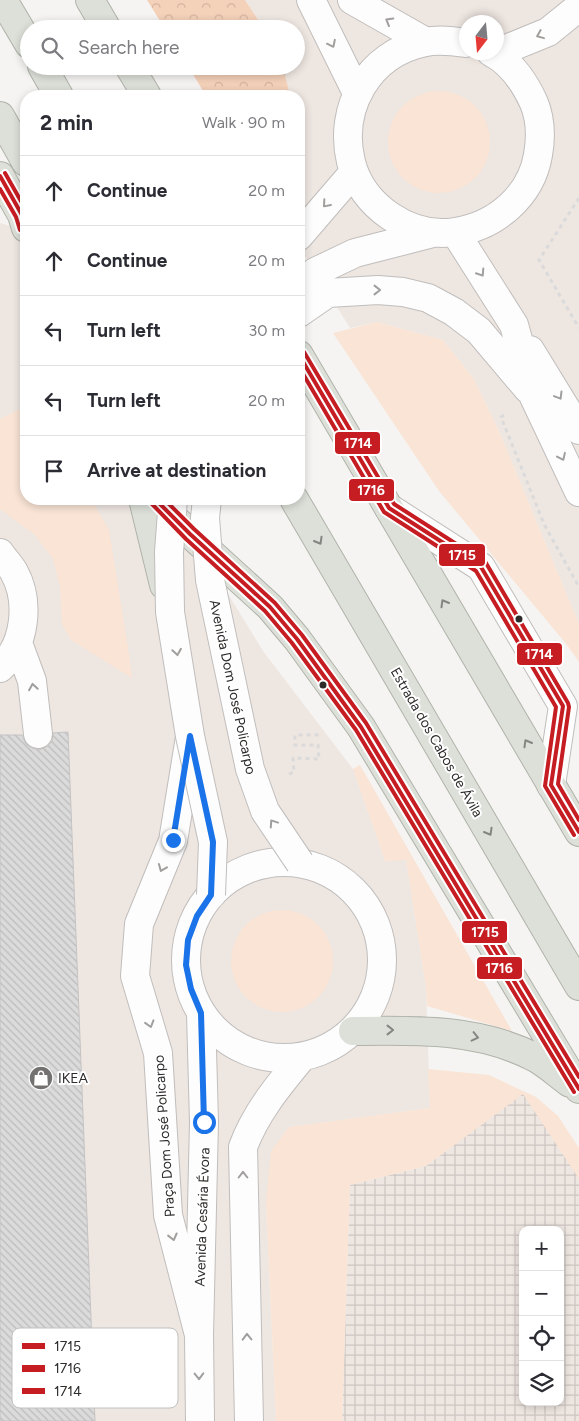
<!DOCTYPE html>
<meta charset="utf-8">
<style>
:root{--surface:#fff;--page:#f2f2f3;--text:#2b2b33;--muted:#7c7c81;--line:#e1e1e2}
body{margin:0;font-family:Figtree,sans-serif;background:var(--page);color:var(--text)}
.controls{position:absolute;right:15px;bottom:15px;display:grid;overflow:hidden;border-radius:10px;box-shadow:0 2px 8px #0003}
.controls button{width:45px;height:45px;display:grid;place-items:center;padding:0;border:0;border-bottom:1px solid var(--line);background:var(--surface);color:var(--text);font:25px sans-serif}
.compass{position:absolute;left:459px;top:15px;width:45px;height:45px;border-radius:50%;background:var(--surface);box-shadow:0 2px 8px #0003;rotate:196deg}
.stop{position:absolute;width:15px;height:15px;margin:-11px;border:4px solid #1a73e8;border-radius:50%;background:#fff}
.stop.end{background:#1a73e8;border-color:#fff;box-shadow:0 1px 5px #0008}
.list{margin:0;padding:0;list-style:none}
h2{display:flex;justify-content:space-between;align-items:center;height:65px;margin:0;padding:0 20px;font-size:21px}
h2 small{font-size:16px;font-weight:400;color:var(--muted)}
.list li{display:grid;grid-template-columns:32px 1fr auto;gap:15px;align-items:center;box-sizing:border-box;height:70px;padding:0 20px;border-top:1px solid var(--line)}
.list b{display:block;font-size:19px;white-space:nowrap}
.list em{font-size:16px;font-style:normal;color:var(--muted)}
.icon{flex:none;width:28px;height:28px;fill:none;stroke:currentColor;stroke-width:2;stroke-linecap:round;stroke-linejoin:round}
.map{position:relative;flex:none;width:579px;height:1421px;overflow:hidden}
.search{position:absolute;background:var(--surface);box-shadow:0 2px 8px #0003;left:20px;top:20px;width:285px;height:55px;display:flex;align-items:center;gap:12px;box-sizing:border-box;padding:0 18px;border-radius:28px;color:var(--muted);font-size:19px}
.panel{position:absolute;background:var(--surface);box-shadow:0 2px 8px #0003;left:20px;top:90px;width:285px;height:415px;border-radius:20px}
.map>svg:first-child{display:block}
.built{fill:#eee6e1;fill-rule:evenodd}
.industrial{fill:url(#industrial-grid);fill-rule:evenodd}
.green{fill:#f9e4d5}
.forest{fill:url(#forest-crowns)}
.building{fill:url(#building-back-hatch);stroke:#c4c3c3}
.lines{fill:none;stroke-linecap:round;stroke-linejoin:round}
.minor-casing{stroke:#c0bebc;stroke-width:30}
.highway-casing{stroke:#b0b3aa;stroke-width:30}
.path{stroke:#dbdada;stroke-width:3;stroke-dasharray:4 4;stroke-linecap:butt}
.minor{stroke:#fefdfd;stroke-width:28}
.highway{stroke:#dce0d8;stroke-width:28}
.minor-bridge-casing{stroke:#c0bebc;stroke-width:30;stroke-linecap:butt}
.minor-bridge{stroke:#fefdfd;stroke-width:28}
.bus-1-casing{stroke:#fff;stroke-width:8}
.bus-2-casing{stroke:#fff;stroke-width:8}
.bus-3-casing{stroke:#fff;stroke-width:8}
.bus-1{stroke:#c61d23;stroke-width:4}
.bus-2{stroke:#c61d23;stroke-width:4}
.bus-3{stroke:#c61d23;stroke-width:4}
.oneway{stroke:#a09f9e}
.oneway2{stroke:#858682}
.route{stroke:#1a73e8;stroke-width:6}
.bus-dot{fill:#2e2c2b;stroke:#fff;stroke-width:2}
.labels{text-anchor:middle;stroke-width:4;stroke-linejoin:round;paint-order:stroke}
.street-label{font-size:14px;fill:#2e2c2b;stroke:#fff}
.poi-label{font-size:14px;fill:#2e2c2b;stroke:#fff;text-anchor:start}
.key{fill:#fff;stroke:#c0c0bf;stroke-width:1}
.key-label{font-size:14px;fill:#2e2c2b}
.line-badge{stroke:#fff;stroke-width:2}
.badge-label{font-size:14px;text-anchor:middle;font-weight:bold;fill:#fff}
</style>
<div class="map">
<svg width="579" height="1421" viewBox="0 0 579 1421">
<defs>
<pattern id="industrial-grid" width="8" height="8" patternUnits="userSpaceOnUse" patternTransform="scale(1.25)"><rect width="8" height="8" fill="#eee6e1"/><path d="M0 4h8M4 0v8" fill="none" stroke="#ccc5c1"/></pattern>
<pattern id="forest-crowns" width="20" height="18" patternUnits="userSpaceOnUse" patternTransform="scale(1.25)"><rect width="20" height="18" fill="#f4d1b9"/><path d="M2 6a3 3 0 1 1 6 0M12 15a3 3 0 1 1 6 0" fill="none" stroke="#d2b49f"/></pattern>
<pattern id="building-back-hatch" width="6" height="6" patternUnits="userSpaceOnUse" patternTransform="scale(1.25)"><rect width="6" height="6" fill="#dcdbdb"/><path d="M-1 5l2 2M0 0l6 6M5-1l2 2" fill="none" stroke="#bdbcbc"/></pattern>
</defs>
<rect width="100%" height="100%" fill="#f6f4f2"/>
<!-- built -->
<path class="built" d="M 245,0 L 579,0 L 579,624 L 499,431 L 474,379 L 443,340 L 377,322 L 350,328 L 299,246 L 299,96 L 290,96 L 283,66 L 296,66 L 296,29 L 264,29 ZM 466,22 L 496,22 L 496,52 L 466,52 Z
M 0,223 L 26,231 L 26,499 L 170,499 L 263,651 L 353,769 L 385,861 L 406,859 L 426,988 L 430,1108 L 290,1127 L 266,1204 L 276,1421 L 0,1421 Z"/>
<!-- industrial -->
<path class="industrial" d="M 523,1093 L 579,1172 L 579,1421 L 342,1421 L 350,1185 L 426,1166 ZM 523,1230 L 560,1230 L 560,1402 L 523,1402 Z"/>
<!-- green -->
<path class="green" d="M388 142a51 51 0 1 1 102 0a51 51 0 1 1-102 0Z
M 377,322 L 443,340 L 474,379 L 499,431 L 579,624 L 579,662 L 567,645 L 439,491 L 333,333 Z
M 26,406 L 26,499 L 91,499 L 109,530 L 129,654 L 132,678 L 71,640 L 62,624 L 60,587 L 53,559 L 35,535 L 0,509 L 0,419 Z
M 360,765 L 512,1031 L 427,1006 L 426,988 L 406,860 L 385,861 L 353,769 Z
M231 961a51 51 0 1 1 102 0a51 51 0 1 1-102 0Z
M 428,1069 L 489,1075 L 536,1097 L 558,1116 L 579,1148 L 579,1179 L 523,1094 L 426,1166 L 350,1185 L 342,1421 L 276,1421 L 266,1204 L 271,1151 L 289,1127 L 430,1108 Z"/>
<!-- forest -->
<path class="forest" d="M 147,0 L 245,0 L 264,29 L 165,29 Z
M 188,66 L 283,66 L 290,96 L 206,96 Z"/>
<!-- building -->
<path class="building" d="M 68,732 L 95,1421 L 0,1421 L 0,735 L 22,735 L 26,744 L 32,748 L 39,750 L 48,746 L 52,741 L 53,733 Z"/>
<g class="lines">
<!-- minor casing -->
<g class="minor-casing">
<path id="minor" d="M 311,0 L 357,93
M 352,0 L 426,42
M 466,43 C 453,41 439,39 425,42 C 368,54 338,108 351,162 C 362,206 410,239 455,232 C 496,226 531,196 538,155 C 541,138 541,120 534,103 C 525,83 512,63 491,52
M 494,54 L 548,32 L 579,7
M 455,232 L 514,325 L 534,397 L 579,492
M 299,236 L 354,172
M 299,293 L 315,272 L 355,253 L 433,233
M 299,313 L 328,293 L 378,290 L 403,292 L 428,298 L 454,312 L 479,331 L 528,389
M 530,350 L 579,430
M 389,508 L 481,567 L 563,706 L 551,785
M 0,553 C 4,559 10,565 14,572 C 30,601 26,645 0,668
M 18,643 L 32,681 L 38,734
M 190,737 L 173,841 L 139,924 L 135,976 L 158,1053 L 168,1215 L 199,1335
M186 960a98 98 0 1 1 196 0a98 98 0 1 1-196 0Z
M 200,1421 L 199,1335 L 204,1122 L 201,1013
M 249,1421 L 243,1147 C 256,1112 279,1085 302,1057"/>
</g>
<!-- highway casing -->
<g class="highway-casing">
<path id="highway" d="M 3,0 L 29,44
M 90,0 L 107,29
M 42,66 L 59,96
M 129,66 L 147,96
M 0,116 L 26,162
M 0,176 L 22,215 L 26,228
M 299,355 L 579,832
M 143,499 L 164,585
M 155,499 L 190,534 L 270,607 L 297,639 L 361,727 L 579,1089
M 294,499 L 579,986
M 353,1031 C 415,1030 479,1028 536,1058 C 548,1065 559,1075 570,1083"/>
</g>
<!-- path -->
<path class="path" d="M 579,198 L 539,260 L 579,328
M 504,415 L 501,417 L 544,524 L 579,587
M 289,774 L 294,772 L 293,758 L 319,759 L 318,745 L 295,745 L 295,735 L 321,735"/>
<!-- minor -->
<use href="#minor" class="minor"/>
<!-- highway -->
<use href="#highway" class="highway"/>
<!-- minor-bridge casing -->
<g class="minor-bridge-casing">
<path id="minor-bridge" d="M 173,499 L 169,552 L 170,612 L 190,736 L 213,842 L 211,895
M 207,499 L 205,518 L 210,580 L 250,769 L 265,811 L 300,863"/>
</g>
<!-- minor-bridge -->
<use href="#minor-bridge" class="minor-bridge"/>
<!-- bus-1 casing -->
<g class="bus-1-casing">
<path id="bus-1" d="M 0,176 L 22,215 L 26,228
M 299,355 L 389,508 L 481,567 L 563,706 L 551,785
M 155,499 L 190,534 L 270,607 L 297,639 L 361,727 L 579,1089
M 551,785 L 579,832"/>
</g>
<!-- bus-2 casing -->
<g class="bus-2-casing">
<path id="bus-2" d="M 0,189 L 16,217 L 20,230
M 299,367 L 384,512 L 476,571 L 556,707 L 545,786 L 574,835
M 151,503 L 186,539 L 265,611 L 292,643 L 356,730 L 574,1092"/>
</g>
<!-- bus-3 casing -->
<g class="bus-3-casing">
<path id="bus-3" d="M 5,173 L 26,210
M 304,352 L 394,504 L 486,563 L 568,703 L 569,707 L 558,784 L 579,820
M 164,499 L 194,529 L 275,603 L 302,635 L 366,723 L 579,1077"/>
</g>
<!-- bus-1 -->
<use href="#bus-1" class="bus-1"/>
<!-- bus-2 -->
<use href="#bus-2" class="bus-2"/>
<!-- bus-3 -->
<use href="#bus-3" class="bus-3"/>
</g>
<!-- one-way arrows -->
<defs><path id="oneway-chevron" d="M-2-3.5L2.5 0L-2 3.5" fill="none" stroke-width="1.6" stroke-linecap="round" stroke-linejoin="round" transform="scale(1.25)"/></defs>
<g class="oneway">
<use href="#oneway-chevron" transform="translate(389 21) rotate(-150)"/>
<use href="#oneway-chevron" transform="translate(540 35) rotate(158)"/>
<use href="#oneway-chevron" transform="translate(332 44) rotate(64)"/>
<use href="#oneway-chevron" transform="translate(326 204) rotate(131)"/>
<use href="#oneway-chevron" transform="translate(481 273) rotate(57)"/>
<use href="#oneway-chevron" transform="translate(377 290)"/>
<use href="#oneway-chevron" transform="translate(559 396) rotate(59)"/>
<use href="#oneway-chevron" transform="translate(562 457) rotate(65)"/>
<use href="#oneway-chevron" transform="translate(177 652) rotate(81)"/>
<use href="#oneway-chevron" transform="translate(33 687) rotate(-99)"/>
<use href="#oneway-chevron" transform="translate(273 823) rotate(-124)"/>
<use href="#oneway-chevron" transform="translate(162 868) rotate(112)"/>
<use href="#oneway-chevron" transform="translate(150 1024) rotate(73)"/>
<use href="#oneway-chevron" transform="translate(243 1175) rotate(-90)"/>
<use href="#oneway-chevron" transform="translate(173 1237) rotate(76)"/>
<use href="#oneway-chevron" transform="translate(247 1337) rotate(-91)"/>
<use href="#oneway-chevron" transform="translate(199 1376) rotate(89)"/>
</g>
<g class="oneway2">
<use href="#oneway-chevron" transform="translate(319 541) rotate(60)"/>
<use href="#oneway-chevron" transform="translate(444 603) rotate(-120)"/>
<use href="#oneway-chevron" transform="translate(527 743) rotate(-120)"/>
<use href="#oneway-chevron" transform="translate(489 832) rotate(60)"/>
<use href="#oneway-chevron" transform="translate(390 1030)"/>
<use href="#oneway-chevron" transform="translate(475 1037) rotate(13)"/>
</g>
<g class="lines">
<!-- route -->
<path class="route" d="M 173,840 L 190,736 L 213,842 L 211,895 L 197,916 L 188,940 L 186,965 L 191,989 L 201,1013 L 204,1122"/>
</g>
<!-- icons -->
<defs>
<g id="shop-disc" transform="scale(1.25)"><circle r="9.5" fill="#747271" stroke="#fff"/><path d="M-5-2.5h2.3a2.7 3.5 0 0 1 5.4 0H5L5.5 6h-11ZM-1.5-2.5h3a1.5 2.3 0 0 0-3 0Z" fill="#fff"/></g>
</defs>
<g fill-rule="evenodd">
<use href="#shop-disc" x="41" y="1078"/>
</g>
<!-- markers -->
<g class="bus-dot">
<circle cx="519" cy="619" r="4.5"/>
<circle cx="323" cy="685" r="4.5"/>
</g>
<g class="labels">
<!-- street labels -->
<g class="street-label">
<text transform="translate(233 687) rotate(78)" y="5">Avenida Dom José Policarpo</text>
<text transform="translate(437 742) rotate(60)" y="5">Estrada dos Cabos de Ávila</text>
<text transform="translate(164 1136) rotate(-94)" y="5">Praça Dom José Policarpo</text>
<text transform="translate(202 1217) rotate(-88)" y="5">Avenida Cesária Évora</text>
</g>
<!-- poi labels -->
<g class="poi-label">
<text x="58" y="1083">IKEA</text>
</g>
</g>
<!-- legend -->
<rect x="12" y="1328" width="166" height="80" rx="8" class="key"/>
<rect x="22" y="1343" width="23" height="6" fill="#c61d23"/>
<rect x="22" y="1365" width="23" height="7" fill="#c61d23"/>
<rect x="22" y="1388" width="23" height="6" fill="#c61d23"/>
<g class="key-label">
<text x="54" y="1351">1715</text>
<text x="54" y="1373">1716</text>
<text x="54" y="1396">1714</text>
</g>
<g class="line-badge">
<rect x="334" y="431" width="47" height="24" rx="5" fill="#c61d23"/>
<rect x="348" y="478" width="47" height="24" rx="5" fill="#c61d23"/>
<rect x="438" y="543" width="48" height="24" rx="5" fill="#c61d23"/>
<rect x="516" y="642" width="47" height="24" rx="5" fill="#c61d23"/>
<rect x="461" y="920" width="47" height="24" rx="5" fill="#c61d23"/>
<rect x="476" y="956" width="47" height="24" rx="5" fill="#c61d23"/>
</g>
<g class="badge-label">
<text x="358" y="448">1714</text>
<text x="371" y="495">1716</text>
<text x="462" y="560">1715</text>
<text x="539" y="659">1714</text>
<text x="485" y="937">1715</text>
<text x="499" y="973">1716</text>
</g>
</svg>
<div class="controls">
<button>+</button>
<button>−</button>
<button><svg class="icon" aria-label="locate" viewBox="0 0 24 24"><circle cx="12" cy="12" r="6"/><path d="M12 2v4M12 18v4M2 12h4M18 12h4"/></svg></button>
<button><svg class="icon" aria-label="layers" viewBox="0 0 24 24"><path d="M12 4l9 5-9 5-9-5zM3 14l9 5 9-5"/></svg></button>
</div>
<svg class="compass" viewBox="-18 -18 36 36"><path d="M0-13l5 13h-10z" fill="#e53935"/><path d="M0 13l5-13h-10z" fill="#7c7c81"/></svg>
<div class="stop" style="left:204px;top:1122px"></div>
<div class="stop end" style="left:173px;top:840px"></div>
<div class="search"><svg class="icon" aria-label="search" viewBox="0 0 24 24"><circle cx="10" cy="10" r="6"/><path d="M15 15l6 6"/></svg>Search here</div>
<section class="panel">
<h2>2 min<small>Walk · 90 m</small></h2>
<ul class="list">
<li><svg class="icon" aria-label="ahead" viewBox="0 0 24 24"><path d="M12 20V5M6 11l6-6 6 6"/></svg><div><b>Continue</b></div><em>20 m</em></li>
<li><svg class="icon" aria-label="ahead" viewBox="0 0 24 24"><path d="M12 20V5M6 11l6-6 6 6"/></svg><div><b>Continue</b></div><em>20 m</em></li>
<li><svg class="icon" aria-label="left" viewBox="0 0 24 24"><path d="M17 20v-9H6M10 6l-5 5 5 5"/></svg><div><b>Turn left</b></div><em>30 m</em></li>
<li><svg class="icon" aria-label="left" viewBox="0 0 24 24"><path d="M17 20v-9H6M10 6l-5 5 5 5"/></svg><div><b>Turn left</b></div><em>20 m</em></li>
<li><svg class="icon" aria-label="arrive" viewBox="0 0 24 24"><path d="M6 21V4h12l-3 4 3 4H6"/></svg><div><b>Arrive at destination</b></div></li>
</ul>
</section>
</div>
